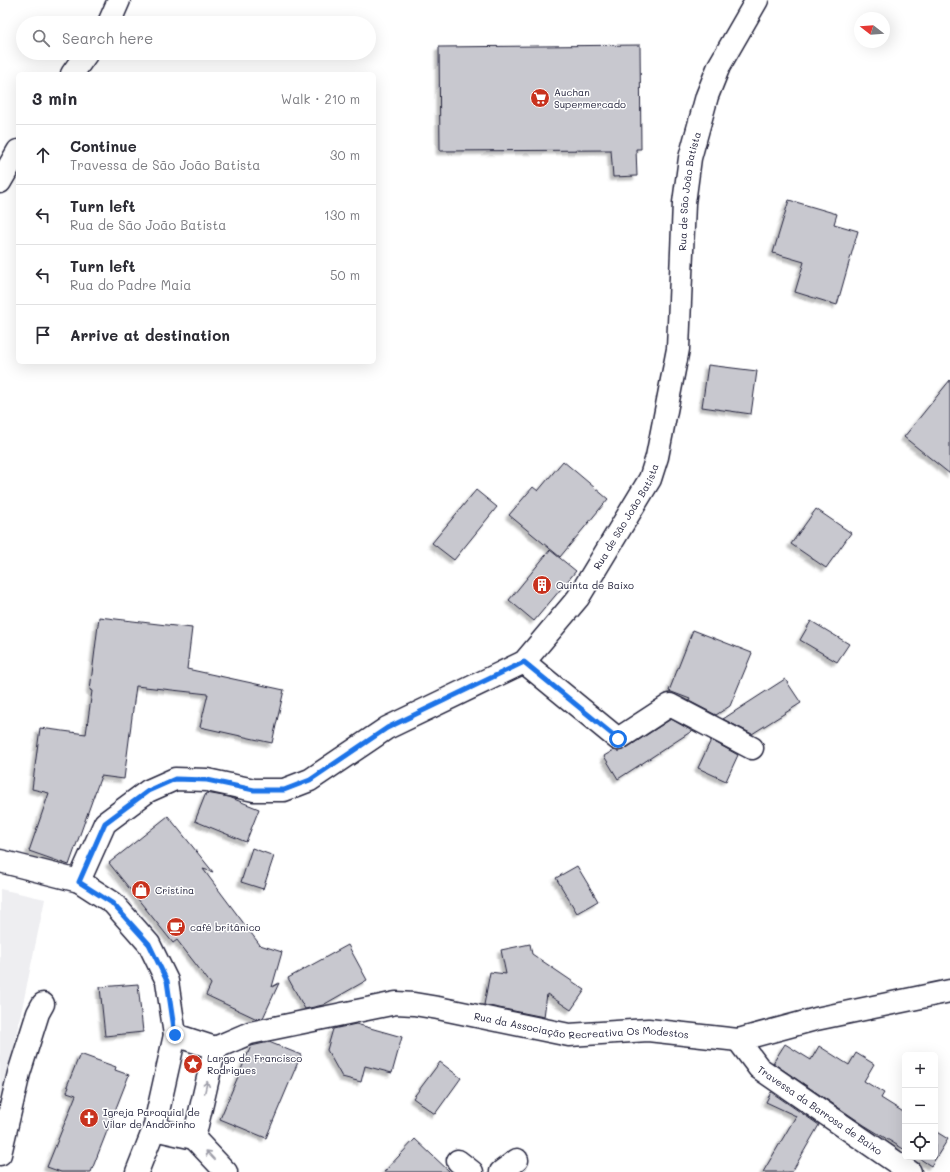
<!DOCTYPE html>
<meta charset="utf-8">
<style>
:root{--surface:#fff;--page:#f2f2f3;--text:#2b2b33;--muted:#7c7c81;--line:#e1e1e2}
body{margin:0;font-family:Mali,sans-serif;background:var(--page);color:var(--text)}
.controls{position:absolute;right:12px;bottom:12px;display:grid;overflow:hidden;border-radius:6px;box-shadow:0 4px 16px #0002}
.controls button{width:36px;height:36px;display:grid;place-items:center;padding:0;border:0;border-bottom:1px solid var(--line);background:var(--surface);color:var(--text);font:20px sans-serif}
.compass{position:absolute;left:854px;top:12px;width:36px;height:36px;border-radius:50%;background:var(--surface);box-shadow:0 4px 16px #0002;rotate:287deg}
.stop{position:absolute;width:12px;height:12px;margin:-9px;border:3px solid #1a73e8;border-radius:50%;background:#fff}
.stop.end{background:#1a73e8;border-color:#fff;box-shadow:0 1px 4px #0008}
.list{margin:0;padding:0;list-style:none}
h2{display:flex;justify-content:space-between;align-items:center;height:52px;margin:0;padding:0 16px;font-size:17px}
h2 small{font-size:13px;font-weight:400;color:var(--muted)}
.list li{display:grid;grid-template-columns:26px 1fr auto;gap:12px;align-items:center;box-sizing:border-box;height:60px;padding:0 16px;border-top:1px solid var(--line)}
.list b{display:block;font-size:15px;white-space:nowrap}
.list p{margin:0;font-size:13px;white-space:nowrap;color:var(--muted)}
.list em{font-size:13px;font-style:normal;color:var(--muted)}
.icon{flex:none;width:22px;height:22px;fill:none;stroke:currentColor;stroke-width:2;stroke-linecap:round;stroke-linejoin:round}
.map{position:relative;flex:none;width:950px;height:1172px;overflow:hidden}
.search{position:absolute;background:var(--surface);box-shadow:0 4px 16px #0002;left:16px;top:16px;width:360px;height:44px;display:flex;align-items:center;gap:10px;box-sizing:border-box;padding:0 14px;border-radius:22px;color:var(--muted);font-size:15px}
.panel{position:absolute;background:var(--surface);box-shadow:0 4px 16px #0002;left:16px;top:72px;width:360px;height:292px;border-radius:6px}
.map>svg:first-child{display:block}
.built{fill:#eeeef1}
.building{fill:#c8c8cf;stroke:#22223b;filter:url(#shadow)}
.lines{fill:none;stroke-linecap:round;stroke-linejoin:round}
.minor-casing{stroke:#22223b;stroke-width:25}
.major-casing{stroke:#22223b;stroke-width:25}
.minor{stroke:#fff;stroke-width:22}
.major{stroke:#fff;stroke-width:22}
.oneway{stroke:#9c9ca7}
.route{stroke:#1a73e8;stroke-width:5}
.labels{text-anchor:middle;stroke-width:3;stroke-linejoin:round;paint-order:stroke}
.poi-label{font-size:10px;fill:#22223b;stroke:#fff;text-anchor:start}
.street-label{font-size:10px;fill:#22223b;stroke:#fff}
</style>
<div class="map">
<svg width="950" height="1172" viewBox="0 0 950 1172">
<defs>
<filter id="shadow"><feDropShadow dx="-3.5" dy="3.5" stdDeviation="1" flood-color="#0004"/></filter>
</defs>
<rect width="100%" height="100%" fill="#fff"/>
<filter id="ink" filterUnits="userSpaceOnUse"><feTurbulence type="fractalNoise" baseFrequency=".025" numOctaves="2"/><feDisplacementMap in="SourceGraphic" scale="8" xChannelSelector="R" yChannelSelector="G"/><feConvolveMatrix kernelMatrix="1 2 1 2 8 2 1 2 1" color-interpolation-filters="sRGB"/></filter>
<g filter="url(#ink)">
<!-- built -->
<path class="built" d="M 0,889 L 45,899 L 0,1113 Z"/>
<!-- building -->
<path class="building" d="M 640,45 L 641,149 L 636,149 L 637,176 L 613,177 L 611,150 L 440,151 L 439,47 Z
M 789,200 L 837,214 L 834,224 L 858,231 L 837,305 L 795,292 L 804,262 L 773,253 Z
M 708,365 L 757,371 L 751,414 L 702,407 Z
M 950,380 L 950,474 L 904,437 Z
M 563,461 L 608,499 L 560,557 L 509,515 L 533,487 L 538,491 Z
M 476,490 L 497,507 L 454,560 L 432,543 Z
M 816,509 L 851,533 L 826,568 L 791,544 Z
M 550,550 L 576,571 L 534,621 L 509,600 Z
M 99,617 L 192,628 L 187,669 L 284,690 L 272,743 L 200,727 L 208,694 L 136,686 L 124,779 L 101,776 L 69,865 L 29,851 L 49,793 L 32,789 L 40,728 L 86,734 L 92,691 L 90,690 Z
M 811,621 L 849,644 L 837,662 L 800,640 Z
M 693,630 L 752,653 L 730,706 L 716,715 L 689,701 L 690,699 L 669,691 Z
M 785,679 L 801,703 L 752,734 L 723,719 Z
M 671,719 L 692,731 L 618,779 L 604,756 L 614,750 L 618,751 L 625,749 Z
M 711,740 L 738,755 L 726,781 L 698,768 Z
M 206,793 L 229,797 L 259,809 L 246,842 L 195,821 Z
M 168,816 L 213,872 L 203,869 L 260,945 L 282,952 L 272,987 L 279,983 L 263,1018 L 257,1019 L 206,995 L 211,984 L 177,940 L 173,943 L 109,863 Z
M 252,848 L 274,856 L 263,889 L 241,882 Z
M 577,866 L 598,901 L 577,913 L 556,878 Z
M 530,944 L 532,954 L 585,990 L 571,1010 L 547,994 L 544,1017 L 484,1005 L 490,972 L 506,974 L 501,950 Z
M 348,945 L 367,980 L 323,1005 L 305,1009 L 288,978 Z
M 138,984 L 143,1032 L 105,1036 L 100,987 Z
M 356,1024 L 402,1037 L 392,1073 L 365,1066 L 361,1082 L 342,1077 L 327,1050 L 333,1029 Z
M 269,1042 L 301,1055 L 266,1138 L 220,1119 L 251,1046 Z
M 785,1044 L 811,1060 L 819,1046 L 849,1065 L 856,1053 L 874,1064 L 864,1081 L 884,1093 L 881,1098 L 905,1113 L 905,1150 L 864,1125 L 773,1063 Z
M 80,1054 L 116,1067 L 115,1070 L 129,1075 L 91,1172 L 61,1172 L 47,1167 L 76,1095 L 67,1092 L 69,1087 L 67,1086 Z
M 440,1062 L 461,1078 L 435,1114 L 413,1098 Z
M 771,1092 L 819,1125 L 792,1172 L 763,1172 L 796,1116 L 766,1102 Z
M 935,1131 L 948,1139 L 931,1166 L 917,1157 L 935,1157 Z
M 415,1139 L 450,1172 L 384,1172 Z"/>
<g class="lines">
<!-- minor casing -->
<g class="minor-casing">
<g id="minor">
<path d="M 524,662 L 618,739 L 670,705 L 752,748"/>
<path d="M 0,861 L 79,881 L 113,903 L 149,944 L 167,981 L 175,1035 L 154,1129 L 137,1172"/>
<path id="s1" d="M 79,881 L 105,823 L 148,791 L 175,779 L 207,780 L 254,790 L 284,790 L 310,780 L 387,728 L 524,662 L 578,598 L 650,479 L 657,457 L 678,349 L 684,203 L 690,158 L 707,96 L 719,66 L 757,0"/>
<path d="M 175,1035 L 215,1048"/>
<path id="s2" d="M 738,1040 L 759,1068 L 910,1172"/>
<path id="s3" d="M 215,1048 L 250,1033 L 396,1003 L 414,1004 L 438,1008 L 569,1035 L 648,1030 L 738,1040 L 816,1019 L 950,991"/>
<path d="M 154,1129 L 194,1138"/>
<path d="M 194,1138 L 215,1048"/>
<path d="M 194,1138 L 226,1172"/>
<path d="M 0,1154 L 19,1073 L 38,1013 L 43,1004"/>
<path d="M 458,1161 L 472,1172"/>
<path d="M 501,1172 L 517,1160"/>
</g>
</g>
<!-- major casing -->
<g class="major-casing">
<path id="major" d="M 109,23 L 119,0
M 72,74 L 87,53
M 0,182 L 18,151"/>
</g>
<!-- minor -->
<use href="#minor" class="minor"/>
<!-- major -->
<use href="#major" class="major"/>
</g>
<!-- one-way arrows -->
<defs><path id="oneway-shaft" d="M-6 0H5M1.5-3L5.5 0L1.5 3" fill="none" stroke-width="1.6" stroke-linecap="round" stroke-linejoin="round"/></defs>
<g class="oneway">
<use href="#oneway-shaft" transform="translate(206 1087) rotate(-77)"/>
<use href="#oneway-shaft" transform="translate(210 1155) rotate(-133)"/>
</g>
</g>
<g class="lines" filter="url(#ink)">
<!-- route -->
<path class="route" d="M 175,1035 L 167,981 L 149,944 L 112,903 L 79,882 L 105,823 L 148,791 L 175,779 L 207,780 L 254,790 L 284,790 L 310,780 L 387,728 L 524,662 L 618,739"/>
</g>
<!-- icons -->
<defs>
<g id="supermarket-disc" transform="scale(1)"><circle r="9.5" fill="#c8321e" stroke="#fff"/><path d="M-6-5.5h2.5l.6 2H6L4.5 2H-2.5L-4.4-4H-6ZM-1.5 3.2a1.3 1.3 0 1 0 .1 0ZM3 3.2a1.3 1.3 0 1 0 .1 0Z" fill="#fff"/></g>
<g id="building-disc" transform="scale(1)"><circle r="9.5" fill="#c8321e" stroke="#fff"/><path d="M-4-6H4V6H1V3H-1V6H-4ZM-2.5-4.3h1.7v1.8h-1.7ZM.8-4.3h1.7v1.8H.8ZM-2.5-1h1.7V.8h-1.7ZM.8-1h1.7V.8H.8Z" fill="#fff"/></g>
<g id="shop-disc" transform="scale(1)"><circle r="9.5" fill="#c8321e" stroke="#fff"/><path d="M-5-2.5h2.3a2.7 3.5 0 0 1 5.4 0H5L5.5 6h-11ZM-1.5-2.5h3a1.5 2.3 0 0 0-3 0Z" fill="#fff"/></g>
<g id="cafe-disc" transform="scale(1)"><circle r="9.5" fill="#c8321e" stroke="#fff"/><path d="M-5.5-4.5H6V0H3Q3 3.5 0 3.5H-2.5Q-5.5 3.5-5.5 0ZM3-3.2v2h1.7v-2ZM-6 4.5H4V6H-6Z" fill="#fff"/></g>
<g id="sight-disc" transform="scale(1)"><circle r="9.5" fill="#c8321e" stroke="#fff"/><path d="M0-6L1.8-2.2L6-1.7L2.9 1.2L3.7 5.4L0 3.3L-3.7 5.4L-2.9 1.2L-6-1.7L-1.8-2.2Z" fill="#fff"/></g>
<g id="church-disc" transform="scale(1)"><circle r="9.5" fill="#c8321e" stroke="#fff"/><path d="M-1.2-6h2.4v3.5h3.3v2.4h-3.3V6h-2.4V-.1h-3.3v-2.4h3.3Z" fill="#fff"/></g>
</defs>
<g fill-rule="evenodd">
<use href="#supermarket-disc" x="540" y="98"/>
<use href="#building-disc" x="542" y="585"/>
<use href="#shop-disc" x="141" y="890"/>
<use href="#cafe-disc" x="176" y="927"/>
<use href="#sight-disc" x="193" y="1064"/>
<use href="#church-disc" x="89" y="1118"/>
</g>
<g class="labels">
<!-- poi labels -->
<g class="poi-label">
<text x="554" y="96">Auchan<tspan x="554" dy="12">Supermercado</tspan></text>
<text x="556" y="589">Quinta de Baixo</text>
<text x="155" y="894">Cristina</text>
<text x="190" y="931">café britânico</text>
<text x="207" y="1062">Largo de Francisco<tspan x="207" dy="12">Rodrigues</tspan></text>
<text x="103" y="1116">Igreja Paroquial de<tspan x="103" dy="12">Vilar de Andorinho</tspan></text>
</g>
<!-- street labels -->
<g class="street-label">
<text dy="4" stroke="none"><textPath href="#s1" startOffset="1044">Rua de São João Batista</textPath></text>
<text dy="4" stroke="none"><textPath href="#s1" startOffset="708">Rua de São João Batista</textPath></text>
<text dy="4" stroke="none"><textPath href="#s3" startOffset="375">Rua da Associação Recreativa Os Modestos</textPath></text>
<text dy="4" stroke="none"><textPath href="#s2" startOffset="109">Travessa da Barrosa de Baixo</textPath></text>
</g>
</g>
</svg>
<div class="controls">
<button>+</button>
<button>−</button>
<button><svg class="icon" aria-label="locate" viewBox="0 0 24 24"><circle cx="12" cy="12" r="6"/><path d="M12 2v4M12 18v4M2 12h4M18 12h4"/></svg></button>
</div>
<svg class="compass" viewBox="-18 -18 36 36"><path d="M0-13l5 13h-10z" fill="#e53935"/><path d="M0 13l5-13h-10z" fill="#7c7c81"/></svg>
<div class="stop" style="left:618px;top:739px"></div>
<div class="stop end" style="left:175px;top:1035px"></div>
<div class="search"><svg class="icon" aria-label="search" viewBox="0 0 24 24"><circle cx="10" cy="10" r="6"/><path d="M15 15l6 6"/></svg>Search here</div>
<section class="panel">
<h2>3 min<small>Walk · 210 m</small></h2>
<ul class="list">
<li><svg class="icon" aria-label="ahead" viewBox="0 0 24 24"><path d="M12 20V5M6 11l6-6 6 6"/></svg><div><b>Continue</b><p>Travessa de São João Batista</p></div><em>30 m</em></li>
<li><svg class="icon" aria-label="left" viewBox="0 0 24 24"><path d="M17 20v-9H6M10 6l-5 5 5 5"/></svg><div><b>Turn left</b><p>Rua de São João Batista</p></div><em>130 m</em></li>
<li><svg class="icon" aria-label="left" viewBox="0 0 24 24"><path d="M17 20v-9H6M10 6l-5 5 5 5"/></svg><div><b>Turn left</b><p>Rua do Padre Maia</p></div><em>50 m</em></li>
<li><svg class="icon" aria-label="arrive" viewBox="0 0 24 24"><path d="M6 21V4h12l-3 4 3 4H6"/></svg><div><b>Arrive at destination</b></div></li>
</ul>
</section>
</div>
